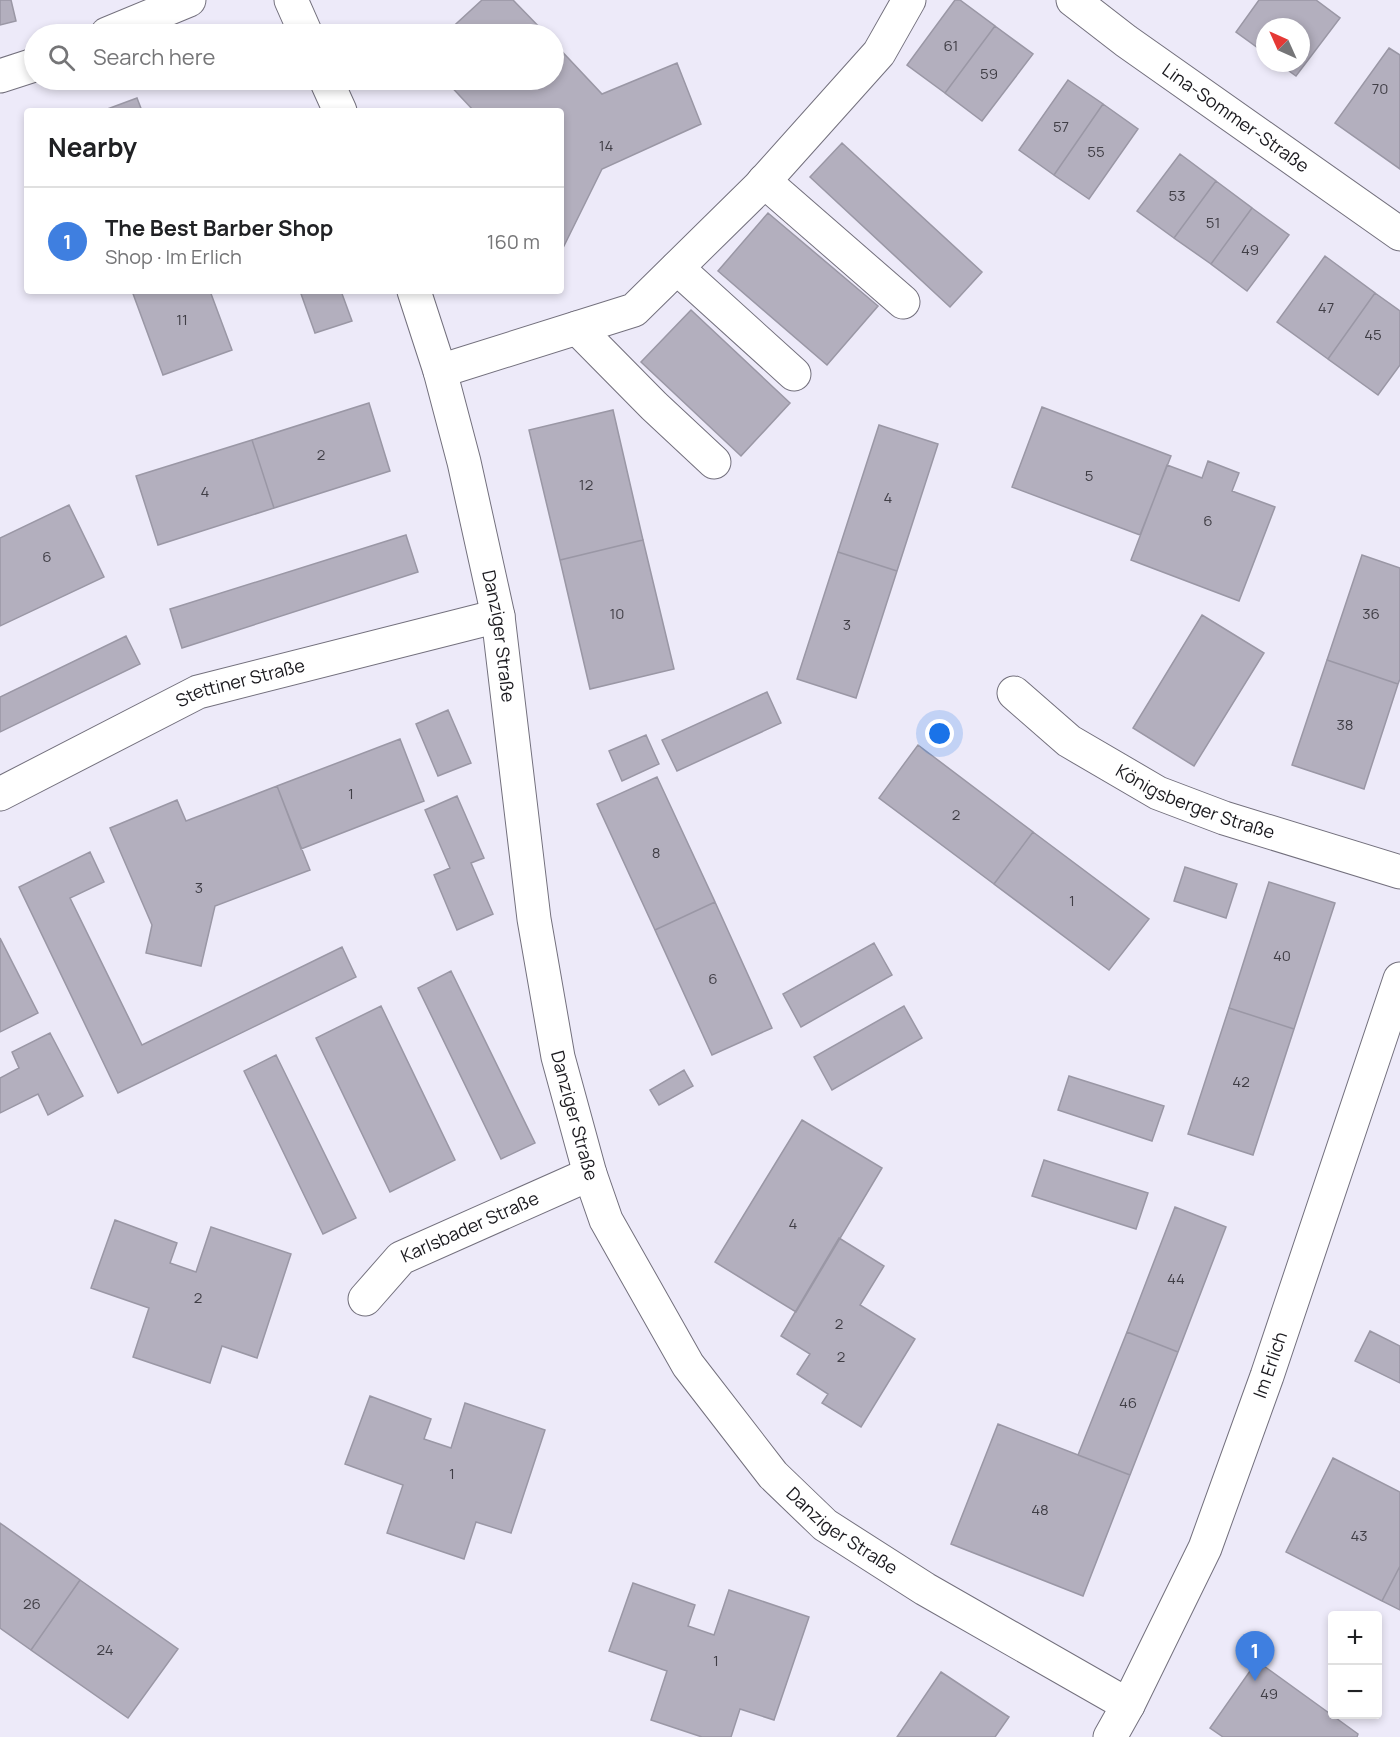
<!DOCTYPE html>
<meta charset="utf-8">
<style>
:root{--surface:#fff;--page:#f2f2f2;--text:#202124;--muted:#757577;--line:#e0e0e0;--accent:#0f766e}
body{margin:0;font-family:Manrope,sans-serif;background:var(--page);color:var(--text)}
.controls{position:absolute;right:18px;bottom:18px;display:grid;overflow:hidden;border-radius:6px;box-shadow:0 3px 9px #0003}
.controls button{width:54px;height:54px;display:grid;place-items:center;padding:0;border:0;border-bottom:2px solid var(--line);background:var(--surface);color:var(--text);font:30px sans-serif}
.compass{position:absolute;left:1256px;top:18px;width:54px;height:54px;border-radius:50%;background:var(--surface);box-shadow:0 3px 9px #0003;rotate:315deg}
.you{position:absolute;left:940px;top:734px;width:21px;height:21px;margin:-15px;border:4px solid #fff;border-radius:50%;background:#1a73e8;box-shadow:0 0 0 9px #1a73e833}
.badge{display:grid;place-items:center;width:39px;height:39px;border-radius:50%;background:var(--accent);color:#fff;font-size:20px;font-weight:700}
.pin{position:absolute;translate:-50% -50px;filter:drop-shadow(0 2px 3px #0008)}
.pin::after{content:'';position:absolute;top:32px;width:21px;height:18px;background:inherit;clip-path:polygon(0 0,100% 0,50% 100%)}
.list{margin:0;padding:0;list-style:none}
h2{display:flex;justify-content:space-between;align-items:center;height:78px;margin:0;padding:0 24px;font-size:26px}
h2 small{font-size:20px;font-weight:400;color:var(--muted)}
.list li{display:grid;grid-template-columns:39px 1fr auto;gap:18px;align-items:center;box-sizing:border-box;height:108px;padding:0 24px;border-top:2px solid var(--line)}
.list b{display:block;font-size:22px;white-space:nowrap}
.list p{margin:0;font-size:20px;white-space:nowrap;color:var(--muted)}
.list em{font-size:20px;font-style:normal;color:var(--muted)}
.icon{flex:none;width:33px;height:33px;fill:none;stroke:currentColor;stroke-width:2;stroke-linecap:round;stroke-linejoin:round}
.map{position:relative;flex:none;width:1400px;height:1737px;overflow:hidden}
.search{position:absolute;background:var(--surface);box-shadow:0 3px 9px #0003;left:24px;top:24px;width:540px;height:66px;display:flex;align-items:center;gap:15px;box-sizing:border-box;padding:0 21px;border-radius:33px;color:var(--muted);font-size:22px}
.panel{position:absolute;background:var(--surface);box-shadow:0 3px 9px #0003;left:24px;top:108px;width:540px;height:186px;border-radius:6px}
.map>svg:first-child{display:block}
.building{fill:#b3afbe;stroke:#9a97a5;stroke-width:1.5}
.lines{fill:none;stroke-linecap:round;stroke-linejoin:round}
.minor-casing{stroke:#73707d;stroke-width:35}
.minor{stroke:#fff;stroke-width:33}
.labels{text-anchor:middle;stroke-width:4.5;stroke-linejoin:round;paint-order:stroke}
.number-label{font-size:15px;fill:#403e46}
.street-label{font-size:18px;fill:#1a191e;stroke:#fff}
</style>
<div class="map">
<svg width="1400" height="1737" viewBox="0 0 1400 1737">
<rect width="100%" height="100%" fill="#edeaf9"/>
<!-- building -->
<path class="building" d="M 0,0 L 11,0 L 16,21 L 0,25 Z
M 482,0 L 513,0 L 546,34 L 445,34 Z
M 955,0 L 960,0 L 995,26 L 945,93 L 907,65 Z
M 1259,0 L 1316,0 L 1340,18 L 1296,76 L 1278,63 L 1301,63 L 1301,27 L 1265,27 L 1265,53 L 1236,32 Z
M 995,26 L 1033,54 L 982,121 L 945,93 Z
M 554,43 L 602,94 L 677,63 L 701,124 L 602,169 L 561,252 L 561,111 L 474,111 L 445,80 L 554,80 Z
M 1389,48 L 1400,55 L 1400,169 L 1335,123 Z
M 1068,80 L 1103,104 L 1054,175 L 1019,150 Z
M 137,98 L 142,111 L 102,111 Z
M 1103,104 L 1138,129 L 1089,199 L 1054,175 Z
M 842,143 L 982,272 L 950,307 L 810,177 Z
M 1180,154 L 1216,181 L 1174,238 L 1137,211 Z
M 1216,181 L 1252,208 L 1211,264 L 1174,238 Z
M 1252,208 L 1289,235 L 1247,291 L 1211,264 Z
M 768,213 L 878,306 L 827,365 L 718,271 Z
M 1325,256 L 1375,293 L 1328,359 L 1277,322 Z
M 132,291 L 210,291 L 232,350 L 163,375 Z
M 300,291 L 341,291 L 352,321 L 315,333 Z
M 1375,293 L 1400,311 L 1400,365 L 1378,395 L 1328,359 Z
M 691,310 L 790,403 L 741,456 L 641,362 Z
M 369,403 L 390,471 L 274,508 L 252,440 Z
M 1042,407 L 1171,456 L 1140,535 L 1012,487 Z
M 613,410 L 643,540 L 560,560 L 529,430 Z
M 879,425 L 938,444 L 897,571 L 838,552 Z
M 252,440 L 274,508 L 158,545 L 136,476 Z
M 1208,461 L 1239,473 L 1232,491 L 1275,507 L 1239,601 L 1131,560 L 1167,465 L 1202,478 Z
M 69,505 L 104,577 L 0,626 L 0,538 Z
M 406,535 L 418,572 L 182,648 L 170,609 Z
M 643,540 L 674,669 L 590,689 L 560,560 Z
M 838,552 L 897,571 L 856,698 L 797,679 Z
M 1362,555 L 1400,568 L 1400,679 L 1398,684 L 1327,660 Z
M 1202,615 L 1264,653 L 1194,766 L 1133,728 Z
M 126,636 L 140,664 L 0,732 L 0,697 Z
M 1327,660 L 1398,684 L 1364,789 L 1292,765 Z
M 767,692 L 781,723 L 677,771 L 662,740 Z
M 448,710 L 471,763 L 438,776 L 416,724 Z
M 646,735 L 659,764 L 622,781 L 609,751 Z
M 400,739 L 424,801 L 301,849 L 277,786 Z
M 918,745 L 1033,832 L 994,884 L 879,798 Z
M 657,777 L 715,902 L 655,930 L 597,804 Z
M 277,786 L 310,870 L 215,906 L 201,966 L 146,953 L 152,925 L 110,828 L 177,800 L 186,821 Z
M 457,796 L 484,858 L 471,863 L 493,914 L 457,930 L 434,875 L 450,868 L 425,810 Z
M 1033,832 L 1149,919 L 1109,970 L 994,884 Z
M 90,852 L 104,882 L 70,898 L 142,1045 L 342,947 L 356,977 L 118,1093 L 19,887 Z
M 1185,867 L 1237,884 L 1226,918 L 1174,901 Z
M 1269,882 L 1335,903 L 1294,1029 L 1229,1008 Z
M 715,902 L 772,1028 L 712,1055 L 655,930 Z
M 0,938 L 38,1013 L 0,1032 Z
M 874,943 L 892,975 L 801,1027 L 783,994 Z
M 451,971 L 535,1143 L 501,1159 L 418,988 Z
M 381,1006 L 455,1160 L 390,1192 L 316,1038 Z
M 904,1006 L 922,1038 L 832,1090 L 814,1057 Z
M 1229,1008 L 1294,1029 L 1253,1155 L 1188,1134 Z
M 50,1033 L 83,1096 L 48,1115 L 38,1094 L 0,1113 L 0,1078 L 19,1068 L 12,1052 Z
M 276,1055 L 356,1218 L 323,1234 L 244,1071 Z
M 684,1070 L 693,1086 L 659,1105 L 650,1090 Z
M 1069,1076 L 1164,1106 L 1152,1141 L 1058,1110 Z
M 802,1120 L 882,1168 L 796,1312 L 715,1262 Z
M 1044,1160 L 1148,1193 L 1136,1229 L 1032,1196 Z
M 1175,1207 L 1226,1227 L 1178,1352 L 1127,1332 Z
M 115,1220 L 177,1243 L 170,1263 L 196,1272 L 211,1227 L 291,1254 L 257,1358 L 222,1346 L 210,1383 L 133,1357 L 149,1308 L 91,1288 Z
M 839,1238 L 884,1266 L 860,1305 L 915,1339 L 861,1427 L 822,1403 L 828,1394 L 797,1374 L 810,1354 L 781,1336 Z
M 1370,1331 L 1400,1346 L 1400,1383 L 1355,1361 Z
M 1127,1332 L 1178,1352 L 1130,1475 L 1078,1455 Z
M 370,1396 L 431,1419 L 424,1439 L 451,1448 L 465,1403 L 545,1430 L 511,1533 L 476,1522 L 464,1559 L 387,1533 L 403,1485 L 345,1464 Z
M 998,1424 L 1130,1475 L 1083,1596 L 951,1544 Z
M 1333,1458 L 1400,1492 L 1400,1566 L 1382,1601 L 1286,1552 Z
M 0,1523 L 80,1580 L 31,1650 L 0,1628 Z
M 1400,1566 L 1400,1610 L 1382,1601 Z
M 80,1580 L 178,1649 L 128,1718 L 31,1650 Z
M 633,1583 L 695,1605 L 688,1626 L 714,1635 L 729,1590 L 809,1617 L 774,1720 L 740,1709 L 731,1737 L 702,1737 L 651,1720 L 667,1671 L 609,1651 Z
M 1257,1661 L 1358,1734 L 1357,1737 L 1223,1737 L 1210,1728 Z
M 941,1672 L 1009,1717 L 995,1737 L 897,1737 Z"/>
<g class="lines">
<!-- minor casing -->
<g class="minor-casing">
<g id="minor">
<path d="M 291,0 L 306,34"/>
<path id="s1" d="M 1073,0 L 1126,41 L 1400,234"/>
<path d="M 107,34 L 189,0"/>
<path d="M 0,76 L 34,65"/>
<path d="M 326,80 L 340,111"/>
<path d="M 764,181 L 903,302"/>
<path d="M 677,268 L 794,374"/>
<path id="s2" d="M 414,291 L 440,371 L 464,462 L 498,616 L 534,919 L 558,1057 L 590,1174 L 606,1220 L 688,1365 L 773,1475 L 825,1525 L 925,1589 L 1128,1705"/>
<path d="M 577,328 L 654,406 L 714,462"/>
<path d="M 440,371 L 634,310 L 759,187 L 879,53 L 909,0"/>
<path id="s3" d="M 1014,693 L 1069,741 L 1158,793 L 1224,818 L 1400,872"/>
<path id="s4" d="M 0,794 L 198,692 L 498,616"/>
<path id="s5" d="M 365,1299 L 401,1258 L 590,1174"/>
<path id="s6" d="M 1110,1737 L 1128,1705 L 1205,1548 L 1267,1376 L 1400,979"/>
</g>
</g>
<!-- minor -->
<use href="#minor" class="minor"/>
</g>
<g class="labels">
<!-- number labels -->
<g class="number-label">
<text x="951" y="51">61</text>
<text x="989" y="79">59</text>
<text x="1380" y="94">70</text>
<text x="1061" y="132">57</text>
<text x="606" y="151">14</text>
<text x="1096" y="157">55</text>
<text x="1177" y="201">53</text>
<text x="1213" y="228">51</text>
<text x="1250" y="255">49</text>
<text x="1326" y="313">47</text>
<text x="182" y="325">11</text>
<text x="1373" y="340">45</text>
<text x="321" y="460">2</text>
<text x="1089" y="481">5</text>
<text x="586" y="490">12</text>
<text x="205" y="497">4</text>
<text x="888" y="503">4</text>
<text x="1208" y="526">6</text>
<text x="47" y="562">6</text>
<text x="617" y="619">10</text>
<text x="1371" y="619">36</text>
<text x="847" y="630">3</text>
<text x="1345" y="730">38</text>
<text x="351" y="799">1</text>
<text x="956" y="820">2</text>
<text x="656" y="858">8</text>
<text x="199" y="893">3</text>
<text x="1072" y="906">1</text>
<text x="1282" y="961">40</text>
<text x="713" y="984">6</text>
<text x="1241" y="1087">42</text>
<text x="793" y="1229">4</text>
<text x="1176" y="1284">44</text>
<text x="198" y="1303">2</text>
<text x="839" y="1329">2</text>
<text x="841" y="1362">2</text>
<text x="1128" y="1408">46</text>
<text x="452" y="1479">1</text>
<text x="1040" y="1515">48</text>
<text x="1359" y="1541">43</text>
<text x="32" y="1609">26</text>
<text x="105" y="1655">24</text>
<text x="716" y="1666">1</text>
<text x="1269" y="1699">49</text>
</g>
<!-- street labels -->
<g class="street-label">
<text dy="6" stroke="none"><textPath href="#s1" startOffset="201">Lina-Sommer-Straße</textPath></text>
<text dy="6" stroke="none"><textPath href="#s2" startOffset="356">Danziger Straße</textPath></text>
<text dy="6" stroke="none"><textPath href="#s4" startOffset="266">Stettiner Straße</textPath></text>
<text dy="6" stroke="none"><textPath href="#s3" startOffset="214">Königsberger Straße</textPath></text>
<text dy="6" stroke="none"><textPath href="#s2" startOffset="842">Danziger Straße</textPath></text>
<text dy="6" stroke="none"><textPath href="#s5" startOffset="130">Karlsbader Straße</textPath></text>
<text dy="6" stroke="none"><textPath href="#s6" startOffset="406">Im Erlich</textPath></text>
<text dy="6" stroke="none"><textPath href="#s2" startOffset="1346">Danziger Straße</textPath></text>
</g>
</g>
</svg>
<div class="controls">
<button>+</button>
<button>−</button>
</div>
<svg class="compass" viewBox="-18 -18 36 36"><path d="M0-13l5 13h-10z" fill="#e53935"/><path d="M0 13l5-13h-10z" fill="#757577"/></svg>
<div class="you"></div>
<div class="pin badge" style="left:1255px;top:1681px;background:#3f7fe0">1</div>
<div class="search"><svg class="icon" aria-label="search" viewBox="0 0 24 24"><circle cx="10" cy="10" r="6"/><path d="M15 15l6 6"/></svg>Search here</div>
<section class="panel">
<h2>Nearby<small></small></h2>
<ul class="list">
<li><span class="badge" style="background:#3f7fe0">1</span><div><b>The Best Barber Shop</b><p>Shop · Im Erlich</p></div><em>160 m</em></li>
</ul>
</section>
</div>
